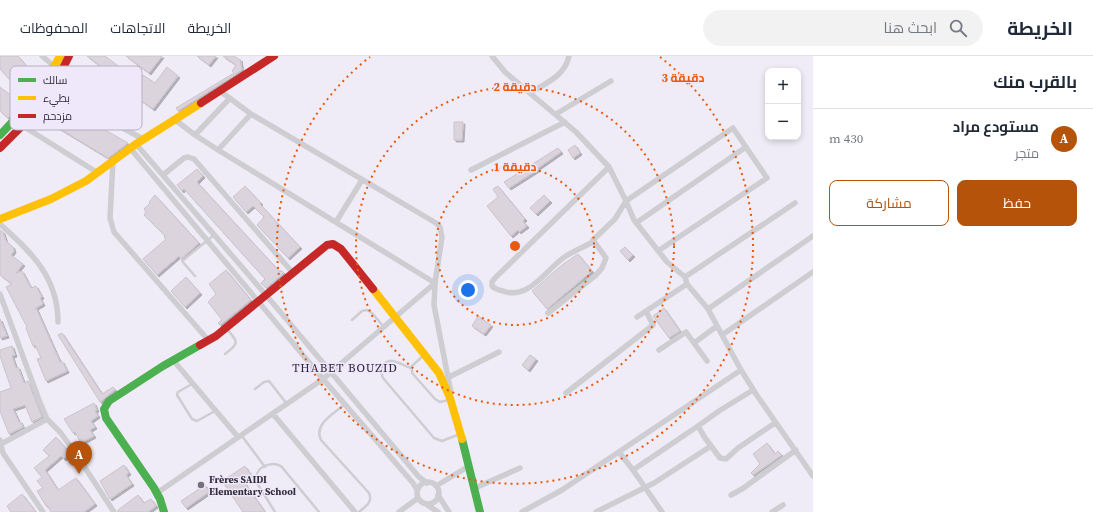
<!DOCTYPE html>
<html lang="ar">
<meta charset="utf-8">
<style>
:root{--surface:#fff;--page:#f2f2f3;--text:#1f2937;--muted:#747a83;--line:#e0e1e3;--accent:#b45309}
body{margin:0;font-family:"Source Serif 4",Cairo,serif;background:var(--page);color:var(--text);direction:rtl}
.controls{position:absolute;right:12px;top:12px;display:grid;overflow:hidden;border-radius:8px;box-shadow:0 2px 6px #0003}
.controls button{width:36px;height:36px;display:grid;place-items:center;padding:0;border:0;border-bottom:1px solid var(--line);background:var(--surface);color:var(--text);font:20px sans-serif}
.you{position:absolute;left:468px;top:234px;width:14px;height:14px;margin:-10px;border:3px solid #fff;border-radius:50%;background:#1a73e8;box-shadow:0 0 0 6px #1a73e833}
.badge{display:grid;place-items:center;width:26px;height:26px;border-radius:50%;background:var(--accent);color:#fff;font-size:13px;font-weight:700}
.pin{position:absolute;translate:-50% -33px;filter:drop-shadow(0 1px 2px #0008)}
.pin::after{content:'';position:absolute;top:21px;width:14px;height:12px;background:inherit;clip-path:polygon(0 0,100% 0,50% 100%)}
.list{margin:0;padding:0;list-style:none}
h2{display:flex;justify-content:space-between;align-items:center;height:52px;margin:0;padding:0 16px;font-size:17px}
h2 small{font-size:13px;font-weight:400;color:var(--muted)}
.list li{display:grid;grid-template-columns:26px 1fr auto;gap:12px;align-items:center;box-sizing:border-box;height:60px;padding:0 16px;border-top:1px solid var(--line)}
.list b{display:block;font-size:15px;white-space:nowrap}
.list p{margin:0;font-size:13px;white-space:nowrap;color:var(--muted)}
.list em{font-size:13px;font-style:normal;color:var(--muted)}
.actions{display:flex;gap:8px;padding:12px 16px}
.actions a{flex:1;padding:9px 0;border:1px solid var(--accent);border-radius:8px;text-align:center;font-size:14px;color:var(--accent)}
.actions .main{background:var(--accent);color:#fff}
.icon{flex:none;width:22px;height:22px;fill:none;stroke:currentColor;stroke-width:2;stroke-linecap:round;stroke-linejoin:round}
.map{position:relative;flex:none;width:813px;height:456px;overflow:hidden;direction:ltr}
header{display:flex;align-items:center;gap:24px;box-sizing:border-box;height:56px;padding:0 20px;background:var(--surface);border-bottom:1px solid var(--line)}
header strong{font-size:19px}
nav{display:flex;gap:22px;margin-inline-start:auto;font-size:14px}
.search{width:280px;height:36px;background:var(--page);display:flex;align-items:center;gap:10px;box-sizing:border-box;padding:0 14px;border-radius:22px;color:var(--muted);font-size:15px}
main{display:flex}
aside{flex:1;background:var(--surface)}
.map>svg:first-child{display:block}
.building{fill:#dcd4dd;stroke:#cbc3cc;filter:url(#shadow)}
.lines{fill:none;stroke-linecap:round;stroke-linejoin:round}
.lane{stroke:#cecdd1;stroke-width:2.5}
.street{stroke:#cecdd1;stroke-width:5.5}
.fast{stroke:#4caf50;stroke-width:8}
.slow{stroke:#ffc107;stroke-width:8}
.jam{stroke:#c62828;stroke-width:8}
.ring{fill:none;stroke:#e8590c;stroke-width:2;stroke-dasharray:2 4}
.poi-dot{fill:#74707b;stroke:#efe8fb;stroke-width:1.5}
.labels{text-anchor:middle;stroke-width:3;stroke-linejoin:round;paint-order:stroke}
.poi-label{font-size:10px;font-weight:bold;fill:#312d38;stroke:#efe8fb;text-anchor:start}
.quarter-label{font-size:12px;letter-spacing:1px;fill:#2f253c;stroke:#efe8fb}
.key{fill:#efe8fb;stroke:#b6b0c0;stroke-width:1}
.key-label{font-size:11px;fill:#312d38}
.centre{fill:#e8590c;stroke:#efe8fb;stroke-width:2}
.ring-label{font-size:12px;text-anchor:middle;font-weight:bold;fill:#e8590c;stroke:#efe8fb;stroke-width:3;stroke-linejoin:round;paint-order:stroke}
</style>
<header>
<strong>الخريطة</strong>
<div class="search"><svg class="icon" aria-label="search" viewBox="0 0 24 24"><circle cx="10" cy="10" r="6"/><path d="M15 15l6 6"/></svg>ابحث هنا</div>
<nav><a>الخريطة</a><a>الاتجاهات</a><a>المحفوظات</a></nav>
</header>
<main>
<aside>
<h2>بالقرب منك<small></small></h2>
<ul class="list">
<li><span class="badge">A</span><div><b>مستودع مراد</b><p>متجر</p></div><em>430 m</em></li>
</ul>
<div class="actions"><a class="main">حفظ</a><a>مشاركة</a></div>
</aside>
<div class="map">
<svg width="813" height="456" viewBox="0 0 813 456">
<defs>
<filter id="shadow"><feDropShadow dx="2" dy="2" stdDeviation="0" flood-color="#0004"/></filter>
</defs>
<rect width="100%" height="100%" fill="#f0ecf7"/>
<!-- building -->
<path class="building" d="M 0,0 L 18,0 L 36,21 L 20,35 L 0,13 Z
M 87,0 L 105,0 L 138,25 L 143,19 L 155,27 L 167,11 L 178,20 L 153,53 L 139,43 L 141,41 Z
M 126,0 L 162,0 L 149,17 Z
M 197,0 L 216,0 L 209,9 Z
M 223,0 L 234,0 L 240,4 L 240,3 L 242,14 L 178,55 L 176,52 L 234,17 L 232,15 L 236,9 Z
M 0,31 L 21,47 L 8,62 L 0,55 Z
M 58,47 L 128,87 L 108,102 L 47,65 Z
M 454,66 L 463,66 L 462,84 L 454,84 Z
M 575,89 L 580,97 L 573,102 L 568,94 Z
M 558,92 L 561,96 L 538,112 L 539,113 L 509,132 L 504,126 Z
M 197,113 L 203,120 L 197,126 L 280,216 L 281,214 L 284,217 L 266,232 L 261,227 L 265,223 L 184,133 L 182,135 L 177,129 Z
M 245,130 L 261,147 L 260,148 L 300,191 L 288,202 L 257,169 L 264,161 L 253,150 L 246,156 L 233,141 Z
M 498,130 L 525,163 L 523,165 L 527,170 L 519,176 L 518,174 L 511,180 L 487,150 L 498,141 L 493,133 Z
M 155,139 L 199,187 L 181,203 L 179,200 L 157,219 L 143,203 L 166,183 L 164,181 L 165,180 L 144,159 L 146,156 L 144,153 L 150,147 L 149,146 Z
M 544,139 L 550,145 L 536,158 L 530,152 Z
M 0,174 L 3,176 L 6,185 L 13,191 L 14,195 L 11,199 L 23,208 L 16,217 L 22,215 L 31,232 L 36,230 L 42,241 L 40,242 L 43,248 L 36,252 L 60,306 L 62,305 L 67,315 L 46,325 L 37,303 L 41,302 L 35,289 L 33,290 L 26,272 L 27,271 L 6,231 L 12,228 L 0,219 Z
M 625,191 L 633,199 L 628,204 L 620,195 Z
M 578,198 L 592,215 L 547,253 L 532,235 L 562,209 Z
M 226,214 L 251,244 L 220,269 L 218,267 L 222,264 L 208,246 L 216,238 L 209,228 Z
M 186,221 L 200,237 L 185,251 L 171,235 Z
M 664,252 L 680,275 L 669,282 L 653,260 Z
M 478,260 L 491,269 L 484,278 L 472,270 Z
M 0,263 L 7,280 L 0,282 Z
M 62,277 L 102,338 L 113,331 L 115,334 L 106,341 L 100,346 L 58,279 Z
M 12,290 L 15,299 L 12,300 L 16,312 L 18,311 L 24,327 L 28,325 L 42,361 L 32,366 L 25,349 L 13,353 L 19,366 L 20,365 L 23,371 L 9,378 L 0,355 L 0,336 L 11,332 L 0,300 L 0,294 Z
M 530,299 L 536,303 L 528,314 L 522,309 Z
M 94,347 L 97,354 L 95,355 L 98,360 L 91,365 L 95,371 L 90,374 L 94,380 L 81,387 L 75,376 L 73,377 L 64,363 Z
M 56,381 L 70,397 L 64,403 L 61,400 L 45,414 L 58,434 L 76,422 L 95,448 L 84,456 L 51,456 L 47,449 L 46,450 L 37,435 L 43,432 L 37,425 L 42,421 L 34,412 L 49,400 L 43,394 Z
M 767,387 L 775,398 L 778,395 L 782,399 L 753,419 L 751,417 L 760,408 L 753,398 Z
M 124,409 L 129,417 L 126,419 L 132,428 L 110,443 L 100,425 Z
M 245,410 L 252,420 L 244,426 L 265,456 L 243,456 L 222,425 Z
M 205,429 L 209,436 L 186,452 L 181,445 Z
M 22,438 L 36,456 L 11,456 L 7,450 Z
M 138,439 L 144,447 L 151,443 L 156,450 L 148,456 L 118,456 L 118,454 Z"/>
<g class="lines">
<!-- lane -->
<path class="lane" d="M 195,220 L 182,205 L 214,179
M 352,264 L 362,255 L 367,254 L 372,257 L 383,270
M 225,298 C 240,287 238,286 227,273
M 425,298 L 412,310 L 412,317 L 435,343 L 440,346 L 449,344
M 411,312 C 402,310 392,299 383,309 C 380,313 381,317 383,322 L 434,382 L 442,385 L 460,378
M 192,328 L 178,336 L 177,339 L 192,363 L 197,365 L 215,355
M 255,333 L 264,326 L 269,325 L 287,348
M 345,348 C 335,357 313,368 321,384 L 369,437 C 373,446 366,450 359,456
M 242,380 L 265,411
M 275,456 L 257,427 C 252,413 269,404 281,410 L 319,456"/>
<!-- street -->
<path class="street" d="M 42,0 L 56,12
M 492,0 L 505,16 L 576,76 L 609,111 L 626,145 L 634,164 L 667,206 L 685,221 L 687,228 L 708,253 L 741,314 L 756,338 L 813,420
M 51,33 L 143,83
M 220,35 L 251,58 L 436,167 L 440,171 L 442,181 L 435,227 L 434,249 L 451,337
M 530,37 C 546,27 565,20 569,0
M 556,58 L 611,25
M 23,70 L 98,117
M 195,79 L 230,42
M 136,88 L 266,239 L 419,421 L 427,427
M 130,92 L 323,323 L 413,427 L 417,434
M 218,94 L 251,58
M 113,104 L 110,162 L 114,176 L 209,285
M 471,114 L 565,66
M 163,119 L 184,102 L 188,101 L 194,103 L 293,217
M 336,166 L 362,124
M 636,167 L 746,91
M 0,168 C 31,196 58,221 58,266
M 593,184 L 591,187 C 583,191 574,195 566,200 C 547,212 529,245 503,235 C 498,234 495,233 492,230 L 492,226 L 495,222 L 609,111
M 685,221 L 795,147
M 0,238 L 39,344 L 47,363 L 60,376 L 76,398 L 114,456
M 708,253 L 813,180
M 548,257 L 596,219 L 602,212 L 606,202 L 593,184 L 615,163 L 626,145 L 733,72 L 767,122 L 658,195
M 637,261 L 687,228
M 722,279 L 813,216
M 694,287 L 717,270
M 659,294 L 686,276 L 707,305
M 173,304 L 238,381
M 447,322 L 499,296
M 566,337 L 653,269 L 646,255
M 273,358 L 355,456
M 0,384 L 3,397 L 43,456
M 1,388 L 47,363
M 711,390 L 720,402 L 726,403 L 738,392 L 775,367
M 619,396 L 633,414 L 698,370
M 633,414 L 662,456
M417 437a11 11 0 1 1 22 0a11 11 0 1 1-22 0Z
M 436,430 L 469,410
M 475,432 L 520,412
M 157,437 L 323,323 L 435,227 L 218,94 L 195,79 L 174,63
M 438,439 L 449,456
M 731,439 L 742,433 L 796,394
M 426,448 L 438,456
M 399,456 L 418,442
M 522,456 L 562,434 L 741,314
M 596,456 L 654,427 L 711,390 L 705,382 L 698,370 L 719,355 L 753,334
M 772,456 L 783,449"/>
<!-- fast -->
<path class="fast" d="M 0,79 L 29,48 L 54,11
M 462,383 L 480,456
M 164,456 L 160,443 L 154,432 L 106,362 L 104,353 L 109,345 L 163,310 L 200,289"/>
<!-- slow -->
<path class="slow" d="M 54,11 L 60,0
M 0,163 L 51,143 L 86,125 L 136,88 L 201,47
M 373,233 L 439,317 L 450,342 L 462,383"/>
<!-- jam -->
<path class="jam" d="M 61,16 L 69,0
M 201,47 L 274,0
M 0,92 L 31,61 L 61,16
M 200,289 L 216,280 L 327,189 L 333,188 L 341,193 L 373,233"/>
</g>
<!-- distance rings -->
<g class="ring">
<circle cx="515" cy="190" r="79"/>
<circle cx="515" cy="190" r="159"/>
<path d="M660 1A238 238 0 1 1 370 1"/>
</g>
<!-- markers -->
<circle class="poi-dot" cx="201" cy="429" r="4"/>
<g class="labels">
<!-- poi labels -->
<g class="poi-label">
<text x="209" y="427">Frères SAIDI<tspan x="209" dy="12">Elementary School</tspan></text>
</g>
<!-- quarter labels -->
<g class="quarter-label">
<text x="345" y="316">THABET BOUZID</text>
</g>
</g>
<!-- legend -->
<rect x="10" y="10" width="132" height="64" rx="6" class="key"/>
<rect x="18" y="22" width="18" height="4" fill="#4caf50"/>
<rect x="18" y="40" width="18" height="4" fill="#ffc107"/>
<rect x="18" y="58" width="18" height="4" fill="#c62828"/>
<g class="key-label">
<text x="43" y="28">سالك</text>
<text x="43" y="46">بطيء</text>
<text x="43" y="64">مزدحم</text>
</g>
<circle cx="515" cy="190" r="6" class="centre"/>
<g class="ring-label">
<text x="683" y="26">3 دقيقة</text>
<text x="515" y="35">2 دقيقة</text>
<text x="515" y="115">1 دقيقة</text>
</g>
</svg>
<div class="controls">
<button>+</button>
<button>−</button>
</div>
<div class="you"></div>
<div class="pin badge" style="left:79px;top:418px">A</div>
</div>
</main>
